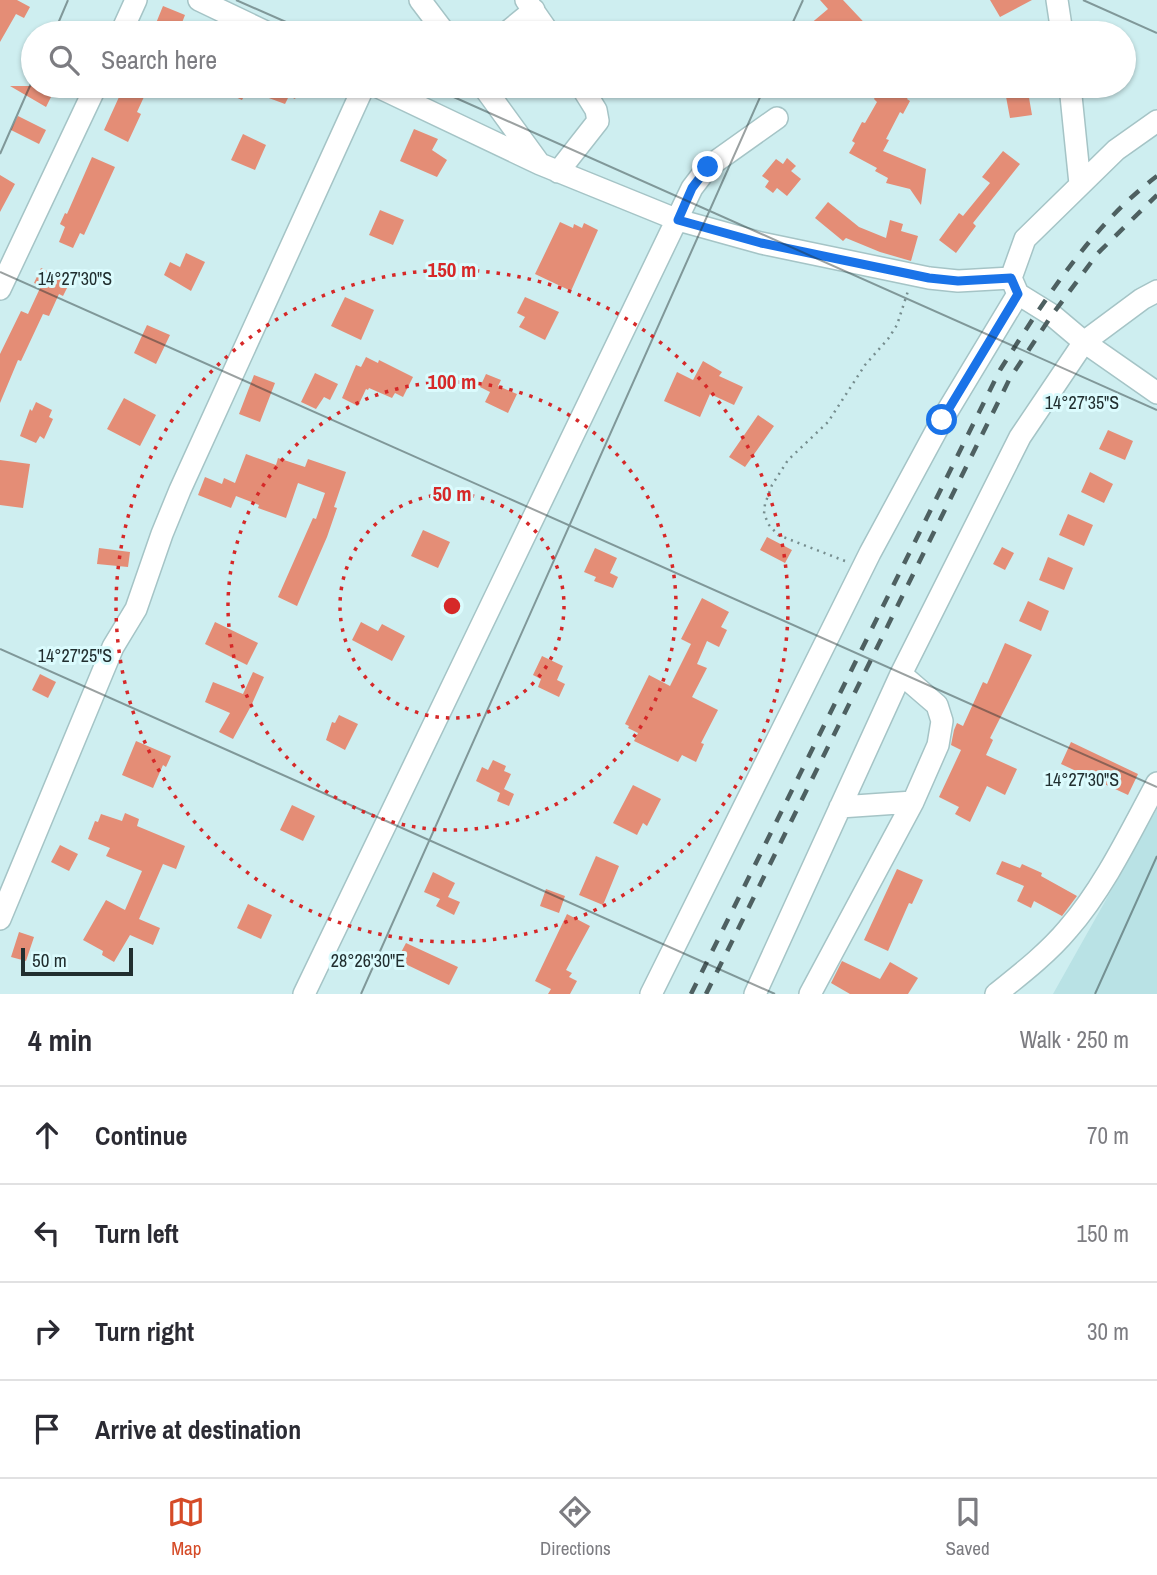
<!DOCTYPE html>
<meta charset="utf-8">
<style>
:root{--surface:#fff;--page:#f2f2f3;--text:#2b2b33;--muted:#7c7c81;--line:#e1e1e2;--accent:#d54b27}
body{margin:0;font-family:"Archivo Narrow",sans-serif;background:var(--page);color:var(--text)}
.scale{position:absolute;left:21px;bottom:18px;width:112px;box-sizing:border-box;padding-left:7px;border:4px solid #212e2f;border-top:0;font-size:19px;line-height:24px;white-space:nowrap;color:#212e2f;-webkit-text-stroke:5px #dbfbfd;paint-order:stroke}
.stop{position:absolute;width:21px;height:21px;margin:-16px;border:5px solid #1a73e8;border-radius:50%;background:#fff}
.stop.end{background:#1a73e8;border-color:#fff;box-shadow:0 2px 7px #0008}
.list{margin:0;padding:0;list-style:none}
h2{display:flex;justify-content:space-between;align-items:center;height:91px;margin:0;padding:0 28px;font-size:30px}
h2 small{font-size:23px;font-weight:400;color:var(--muted)}
.list li{display:grid;grid-template-columns:46px 1fr auto;gap:21px;align-items:center;box-sizing:border-box;height:98px;padding:0 28px;border-top:2px solid var(--line)}
.list b{display:block;font-size:26px;white-space:nowrap}
.list em{font-size:23px;font-style:normal;color:var(--muted)}
.icon{flex:none;width:38px;height:38px;fill:none;stroke:currentColor;stroke-width:2;stroke-linecap:round;stroke-linejoin:round}
.map{position:relative;flex:none;width:1157px;height:994px;overflow:hidden}
.search{position:absolute;background:var(--surface);box-shadow:0 2px 5px #0004;left:21px;right:21px;top:21px;height:77px;display:flex;align-items:center;gap:18px;box-sizing:border-box;padding:0 24px;border-radius:38px;color:var(--muted);font-size:26px}
.sheet{height:483px;background:var(--surface)}
nav{display:flex;justify-content:space-around;align-items:center;box-sizing:border-box;height:98px;border-top:2px solid var(--line);background:var(--surface);font-size:19px;color:var(--muted)}
nav a{display:grid;justify-items:center;gap:4px}
nav .on{color:var(--accent)}
.map>svg:first-child{display:block}
.built{fill:#b9e2e5}
.building{fill:#e48d76}
.lines{fill:none;stroke-linecap:round;stroke-linejoin:round}
.minor-casing{stroke:#a5c4c6;stroke-width:24}
.path{stroke:#768d8e;stroke-width:2.5;stroke-dasharray:2 5;stroke-linecap:butt}
.minor{stroke:#fff;stroke-width:21}
.rail{stroke:#4e6061;stroke-width:4.5;stroke-dasharray:12 12;stroke-linecap:butt}
.route{stroke:#1a73e8;stroke-width:9}
.ticks{fill:none;stroke:#212e2f;stroke-width:2;stroke-opacity:0.45}
.ring{fill:none;stroke:#d62828;stroke-width:3.5;stroke-dasharray:3.5 7}
.ticks-label{font-size:18px;text-anchor:middle;fill:#212e2f;stroke:#dbfbfd;stroke-width:6;stroke-linejoin:round;paint-order:stroke}
.centre{fill:#d62828;stroke:#dbfbfd;stroke-width:3.5}
.ring-label{font-size:21px;text-anchor:middle;font-weight:bold;fill:#d62828;stroke:#dbfbfd;stroke-width:6;stroke-linejoin:round;paint-order:stroke}
</style>
<div class="map">
<svg width="1157" height="994" viewBox="0 0 1157 994">
<rect width="100%" height="100%" fill="#ceeef0"/>
<!-- built -->
<path class="built" d="M 1157,809 L 1157,994 L 1053,994 Z"/>
<!-- building -->
<path class="building" d="M 0,0 L 17,0 L 30,7 L 24,18 L 16,14 L 0,42 Z
M 820,0 L 843,0 L 874,33 L 816,33 L 809,25 L 828,9 Z
M 990,0 L 1032,0 L 1000,17 Z
M 163,6 L 185,15 L 178,33 L 152,33 Z
M 10,86 L 52,86 L 48,93 L 52,95 L 46,107 Z
M 124,86 L 149,86 L 137,112 L 141,114 L 128,142 L 104,130 Z
M 211,86 L 301,86 L 295,99 L 289,96 L 285,104 L 247,90 L 242,100 Z
M 881,86 L 915,86 L 907,99 L 910,101 L 903,114 L 900,112 L 886,139 L 889,140 L 883,151 L 926,169 L 921,205 L 910,189 L 886,183 L 888,178 L 875,171 L 877,168 L 849,153 L 855,143 L 852,141 L 862,122 L 865,123 L 877,102 L 874,99 Z
M 1004,86 L 1027,86 L 1032,115 L 1010,118 Z
M 18,116 L 46,130 L 39,144 L 11,130 Z
M 414,129 L 438,139 L 432,150 L 447,160 L 437,177 L 400,161 Z
M 243,134 L 266,145 L 255,170 L 231,160 Z
M 1003,151 L 1020,164 L 973,223 L 976,226 L 956,253 L 939,240 L 959,213 L 963,216 L 990,183 L 982,177 Z
M 92,157 L 115,167 L 84,235 L 80,233 L 73,248 L 59,242 L 65,227 L 60,224 L 65,213 L 67,214 Z
M 787,158 L 796,166 L 791,171 L 801,179 L 787,196 L 777,188 L 773,193 L 765,187 L 769,181 L 762,176 L 776,159 L 783,164 Z
M 0,175 L 15,184 L 0,212 Z
M 828,202 L 859,227 L 886,238 L 890,220 L 903,224 L 901,231 L 918,236 L 911,261 L 880,252 L 846,238 L 843,241 L 815,218 Z
M 380,210 L 404,220 L 393,245 L 369,235 Z
M 560,222 L 573,228 L 574,224 L 582,228 L 584,223 L 598,230 L 571,291 L 535,274 Z
M 186,253 L 205,262 L 191,291 L 164,275 L 170,262 L 180,267 Z
M 41,268 L 70,282 L 63,296 L 59,294 L 49,316 L 43,314 L 21,361 L 18,360 L 0,403 L 0,354 L 21,311 L 28,314 L 41,286 L 34,283 Z
M 345,297 L 374,310 L 361,340 L 331,326 Z
M 525,297 L 559,312 L 545,340 L 519,327 L 525,317 L 517,313 Z
M 147,325 L 170,335 L 156,364 L 134,353 Z
M 366,357 L 378,363 L 379,360 L 413,377 L 403,397 L 395,393 L 392,398 L 369,388 L 368,390 L 366,389 L 358,406 L 342,398 L 356,365 L 361,367 Z
M 703,361 L 722,372 L 719,376 L 743,387 L 734,405 L 710,394 L 700,417 L 664,401 L 677,372 L 693,380 Z
M 315,373 L 338,384 L 330,400 L 324,397 L 316,409 L 301,402 Z
M 486,374 L 501,380 L 498,386 L 517,394 L 508,413 L 485,402 L 490,392 L 480,387 Z
M 254,375 L 275,383 L 260,422 L 239,414 Z
M 124,398 L 156,415 L 140,446 L 107,429 Z
M 36,402 L 52,410 L 49,417 L 53,419 L 44,439 L 40,436 L 36,443 L 20,436 L 30,409 L 32,411 Z
M 758,415 L 774,426 L 745,467 L 729,457 Z
M 1108,430 L 1133,441 L 1125,460 L 1099,449 Z
M 246,454 L 276,465 L 278,458 L 305,467 L 308,459 L 346,472 L 334,507 L 337,508 L 327,537 L 297,606 L 278,597 L 313,518 L 316,519 L 325,493 L 298,483 L 286,518 L 258,508 L 259,505 L 236,496 L 231,508 L 198,495 L 205,477 L 222,484 L 224,478 L 235,483 Z
M 0,460 L 30,464 L 23,508 L 0,505 Z
M 1090,472 L 1113,484 L 1104,503 L 1081,492 Z
M 1068,514 L 1093,525 L 1084,546 L 1059,535 Z
M 423,530 L 450,542 L 438,568 L 411,556 Z
M 767,537 L 792,550 L 785,563 L 760,550 Z
M 1002,547 L 1014,553 L 1005,570 L 993,564 Z
M 99,548 L 130,552 L 128,567 L 97,564 Z
M 595,548 L 617,558 L 610,573 L 618,577 L 613,588 L 594,581 L 596,577 L 584,572 Z
M 1048,557 L 1073,568 L 1064,590 L 1039,580 Z
M 702,598 L 729,612 L 721,627 L 727,630 L 719,647 L 707,641 L 697,664 L 707,668 L 692,697 L 718,710 L 701,743 L 704,744 L 696,762 L 682,755 L 678,762 L 634,741 L 638,733 L 628,728 L 629,726 L 625,724 L 649,675 L 670,686 L 691,644 L 681,639 Z
M 1028,601 L 1049,611 L 1041,631 L 1019,621 Z
M 215,622 L 258,643 L 247,665 L 205,644 Z
M 361,622 L 378,631 L 382,624 L 405,636 L 392,661 L 352,640 Z
M 1005,643 L 1032,655 L 990,738 L 993,740 L 986,755 L 1017,769 L 1005,795 L 987,786 L 970,822 L 955,814 L 959,807 L 939,797 L 961,750 L 951,745 L 954,730 L 957,723 L 963,726 L 983,682 L 987,684 Z
M 542,656 L 563,666 L 557,680 L 565,684 L 559,697 L 538,687 L 541,679 L 533,675 Z
M 253,672 L 264,677 L 251,706 L 233,739 L 219,732 L 230,713 L 205,702 L 213,682 L 243,694 Z
M 40,674 L 56,682 L 48,698 L 32,690 Z
M 339,715 L 358,724 L 345,750 L 326,740 L 332,722 L 335,723 Z
M 136,741 L 171,756 L 166,767 L 163,765 L 153,788 L 122,775 Z
M 1071,742 L 1138,774 L 1128,795 L 1061,764 Z
M 493,760 L 506,766 L 504,771 L 511,774 L 504,789 L 514,794 L 509,806 L 497,801 L 500,793 L 476,781 L 482,767 L 488,770 Z
M 633,785 L 661,799 L 647,826 L 643,823 L 637,835 L 613,823 Z
M 292,805 L 315,816 L 303,841 L 280,830 Z
M 125,813 L 139,819 L 137,826 L 185,846 L 176,869 L 163,864 L 139,919 L 160,928 L 153,945 L 130,935 L 114,962 L 102,955 L 103,951 L 83,940 L 106,900 L 125,910 L 142,871 L 106,856 L 110,848 L 88,839 L 95,821 L 98,822 L 101,814 L 122,821 Z
M 60,845 L 78,854 L 69,871 L 51,862 Z
M 596,856 L 619,866 L 603,905 L 579,895 Z
M 1002,861 L 1020,868 L 1022,864 L 1042,873 L 1041,876 L 1077,896 L 1062,916 L 1034,901 L 1031,908 L 1017,901 L 1024,886 L 996,874 Z
M 897,869 L 923,880 L 912,904 L 909,903 L 888,951 L 864,940 Z
M 433,872 L 455,883 L 448,897 L 460,902 L 454,915 L 436,906 L 440,899 L 424,892 Z
M 546,889 L 565,896 L 559,913 L 540,906 Z
M 248,904 L 272,915 L 261,939 L 237,928 Z
M 567,914 L 590,926 L 566,970 L 572,973 L 569,977 L 577,981 L 570,994 L 548,994 L 551,989 L 535,981 Z
M 19,932 L 34,937 L 26,961 L 11,957 Z
M 406,943 L 458,967 L 449,985 L 397,960 Z
M 842,961 L 880,979 L 890,962 L 918,978 L 908,994 L 850,994 L 831,983 Z"/>
<g class="lines">
<!-- minor casing -->
<g class="minor-casing">
<path id="minor" d="M 199,0 L 268,33
M 420,0 L 445,33
M 526,0 L 549,33
M 1057,0 L 1062,33
M 121,33 L 136,0
M 506,33 L 534,10
M 376,86 L 540,164 L 678,220 L 761,243 L 929,278 L 958,281 L 1011,278
M 483,86 L 539,163
M 1070,86 L 1080,184
M 1157,121 L 1116,150 L 1025,239 L 1011,278 L 1018,294 L 1052,315 L 1084,342 L 1157,393
M 558,172 L 598,121 L 596,110 L 581,86
M 0,289 L 96,86
M 840,807 L 913,802
M 0,919 L 113,647 L 136,609 L 162,534 L 180,490 L 364,86
M 304,994 L 692,188 L 708,167 L 777,118
M 651,994 L 870,553 L 942,420 L 1018,294
M 755,994 L 901,674 L 1020,437 L 1084,342 L 1142,299 L 1157,291
M 810,994 L 913,802 L 938,745 L 942,721 L 937,705 L 901,674
M 996,994 C 1021,974 1048,953 1068,929 C 1104,888 1131,831 1157,783"/>
</g>
<!-- path -->
<path class="path" d="M 845,561 L 778,535 L 769,525 L 764,514 L 765,504 L 772,485 L 788,460 L 828,422 L 865,365 L 888,339 L 897,325 L 908,291"/>
<!-- minor -->
<use href="#minor" class="minor"/>
<!-- rail -->
<path class="rail" d="M 691,994 L 1000,370 C 1044,301 1090,227 1157,176
M 706,994 L 1010,378 L 1052,315 L 1098,253 L 1157,195"/>
</g>
<g class="lines">
<!-- route -->
<path class="route" d="M 708,167 L 692,188 L 678,220 L 761,243 L 929,278 L 958,281 L 1011,278 L 1018,294 L 942,420"/>
</g>
<!-- ticks -->
<path class="ticks" d="M 236,0 L 311,33M 1083,0 L 1157,33M 54,33 L 68,0M 788,33 L 803,0M 429,86 L 1157,410M 0,154 L 33,79M 0,272 L 1157,787M 0,649 L 775,994M 361,994 L 765,86M 1095,994 L 1157,856"/>
<!-- distance rings -->
<g class="ring">
<circle cx="452" cy="606" r="112"/>
<circle cx="452" cy="606" r="224"/>
<circle cx="452" cy="606" r="336"/>
</g>
<g class="ticks-label">
<text x="75" y="285">14°27'30"S</text>
<text x="1082" y="409">14°27'35"S</text>
<text x="75" y="662">14°27'25"S</text>
<text x="1082" y="786">14°27'30"S</text>
<text x="368" y="967">28°26'30"E</text>
</g>
<circle cx="452" cy="606" r="10" class="centre"/>
<g class="ring-label">
<text x="452" y="277">150 m</text>
<text x="452" y="389">100 m</text>
<text x="452" y="501">50 m</text>
</g>
</svg>
<div class="scale">50 m</div>
<div class="stop" style="left:942px;top:420px"></div>
<div class="stop end" style="left:708px;top:167px"></div>
<div class="search"><svg class="icon" aria-label="search" viewBox="0 0 24 24"><circle cx="10" cy="10" r="6"/><path d="M15 15l6 6"/></svg>Search here</div>
</div>
<section class="sheet">
<h2>4 min<small>Walk · 250 m</small></h2>
<ul class="list">
<li><svg class="icon" aria-label="ahead" viewBox="0 0 24 24"><path d="M12 20V5M6 11l6-6 6 6"/></svg><div><b>Continue</b></div><em>70 m</em></li>
<li><svg class="icon" aria-label="left" viewBox="0 0 24 24"><path d="M17 20v-9H6M10 6l-5 5 5 5"/></svg><div><b>Turn left</b></div><em>150 m</em></li>
<li><svg class="icon" aria-label="right" viewBox="0 0 24 24"><path d="M7 20v-9h11M14 6l5 5-5 5"/></svg><div><b>Turn right</b></div><em>30 m</em></li>
<li><svg class="icon" aria-label="arrive" viewBox="0 0 24 24"><path d="M6 21V4h12l-3 4 3 4H6"/></svg><div><b>Arrive at destination</b></div></li>
</ul>
</section>
<nav>
<a class="on"><svg class="icon" aria-label="map" viewBox="0 0 24 24"><path d="M3 6l6-2 6 2 6-2v14l-6 2-6-2-6 2zM9 4v14M15 6v14"/></svg>Map</a>
<a><svg class="icon" aria-label="directions" viewBox="0 0 24 24"><path d="M12 3l9 9-9 9-9-9zM9 14v-3h6M13 9l2 2-2 2"/></svg>Directions</a>
<a><svg class="icon" aria-label="saved" viewBox="0 0 24 24"><path d="M7 4h10v16l-5-4-5 4z"/></svg>Saved</a>
</nav>
